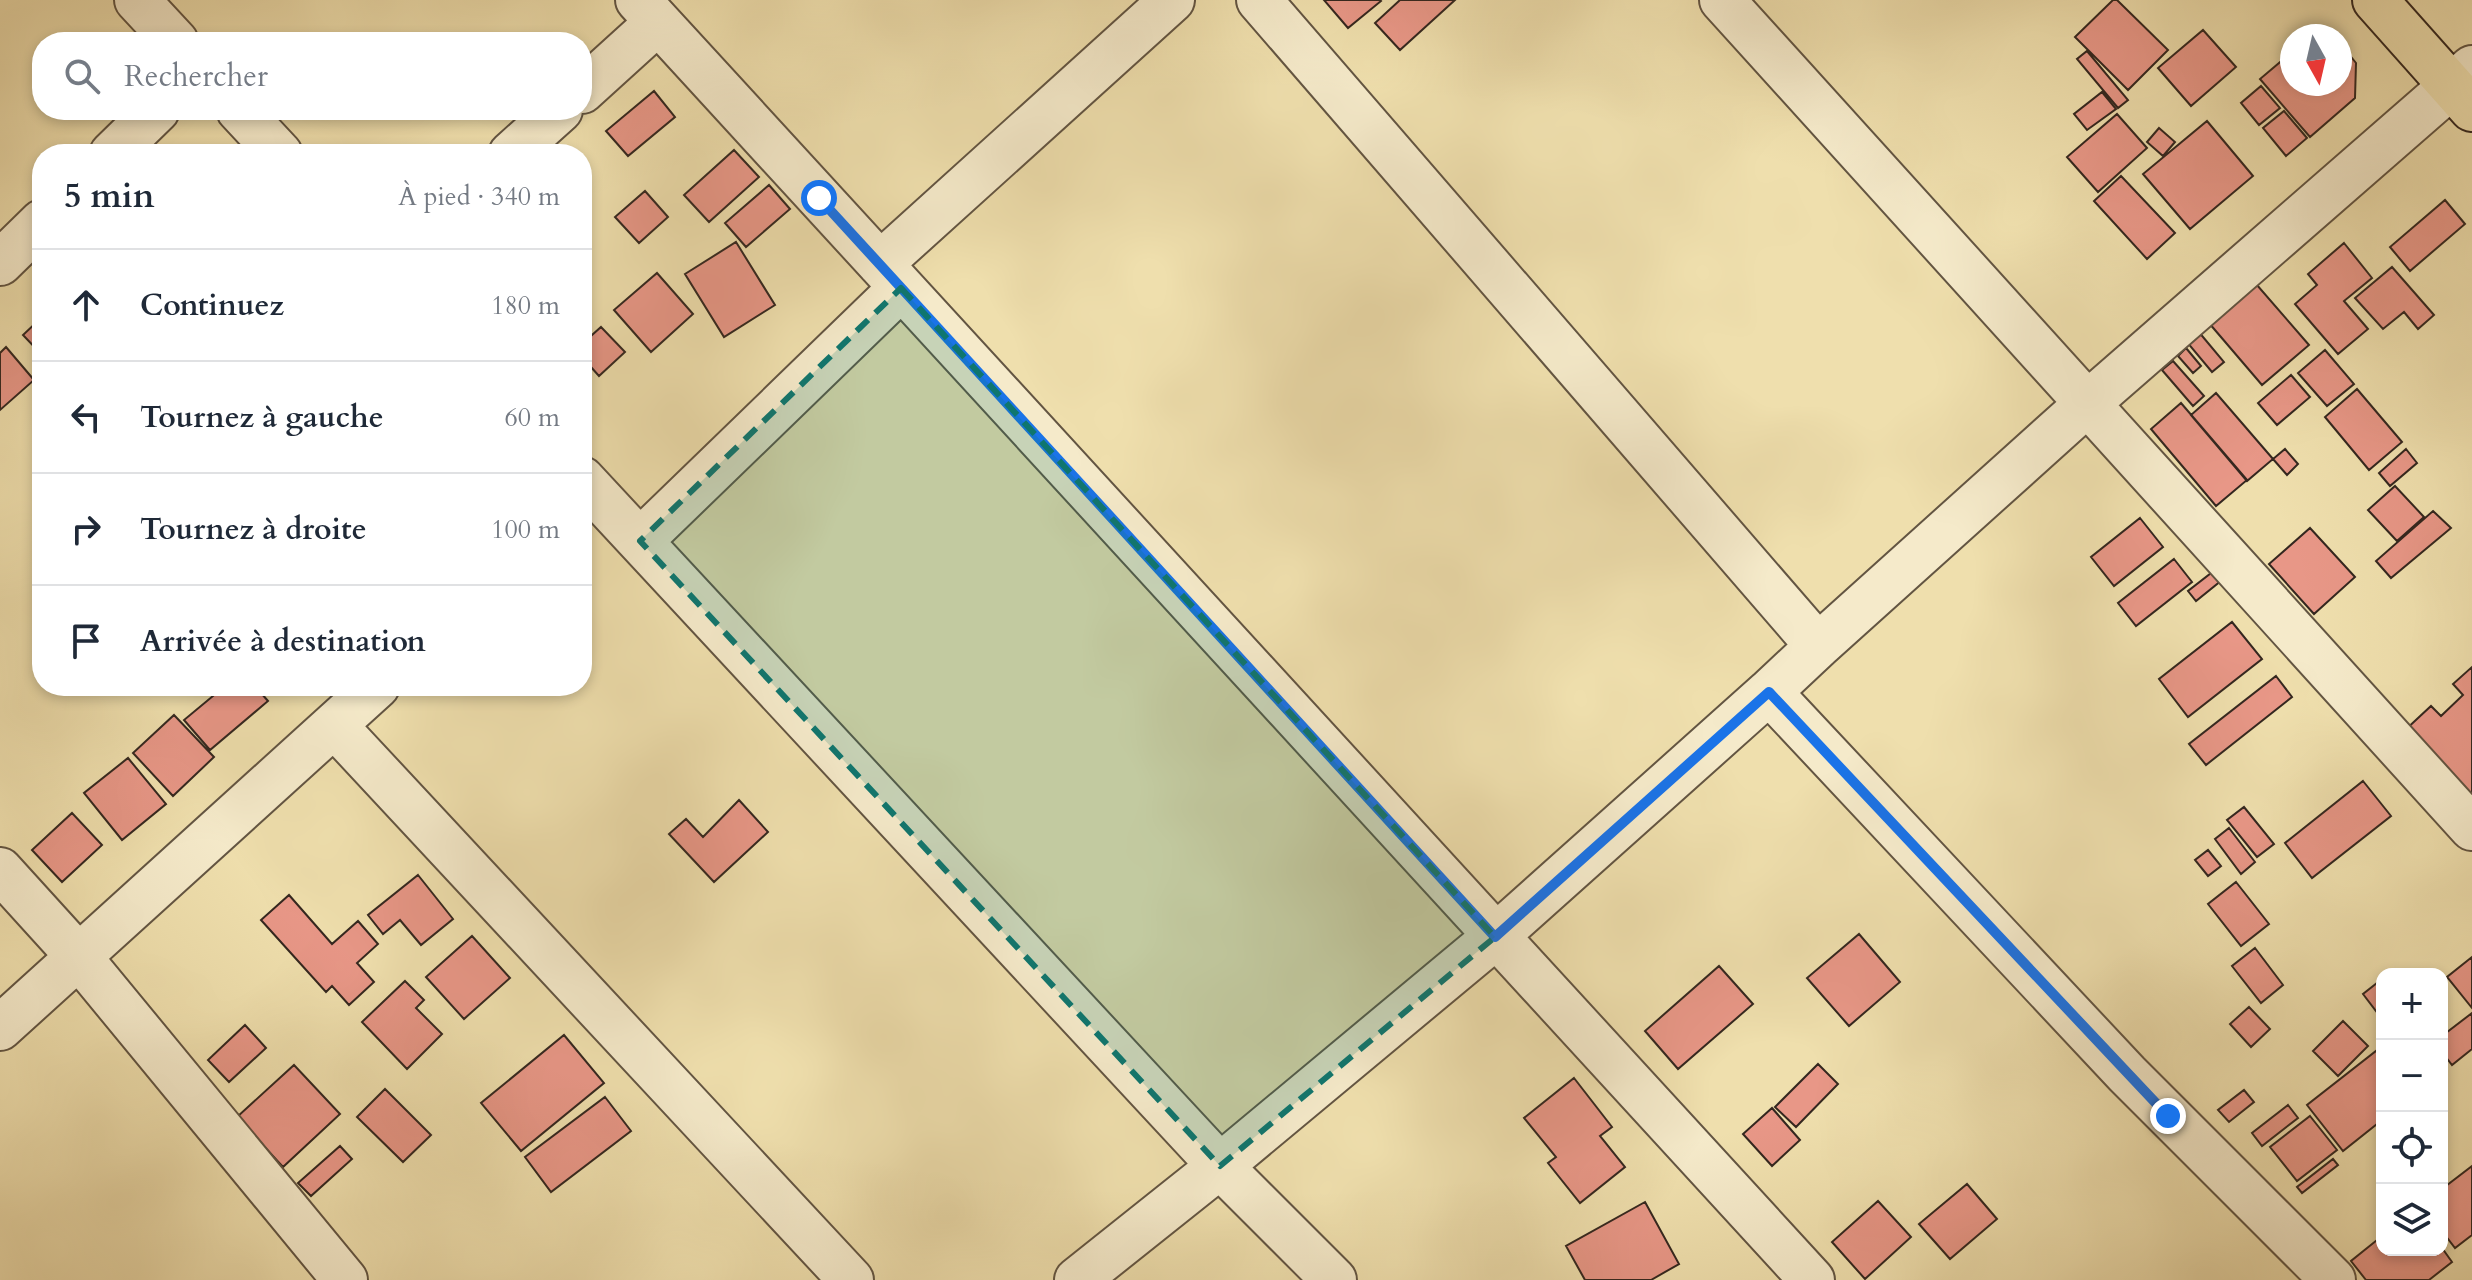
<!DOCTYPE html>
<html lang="fr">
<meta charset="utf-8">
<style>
:root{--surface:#fff;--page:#f2f2f3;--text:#1f2937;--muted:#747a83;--line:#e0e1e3}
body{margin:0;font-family:Cardo,serif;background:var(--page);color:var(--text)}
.controls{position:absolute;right:24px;bottom:24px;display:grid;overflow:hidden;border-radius:16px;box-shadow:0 4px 12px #0003}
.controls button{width:72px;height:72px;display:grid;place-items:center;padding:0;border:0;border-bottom:2px solid var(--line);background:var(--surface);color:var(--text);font:40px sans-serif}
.compass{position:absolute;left:2280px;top:24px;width:72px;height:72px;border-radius:50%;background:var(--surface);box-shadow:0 4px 12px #0003;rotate:172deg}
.stop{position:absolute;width:24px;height:24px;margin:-18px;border:6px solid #1a73e8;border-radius:50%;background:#fff}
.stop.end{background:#1a73e8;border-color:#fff;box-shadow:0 2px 8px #0008}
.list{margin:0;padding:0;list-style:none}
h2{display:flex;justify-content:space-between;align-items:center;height:104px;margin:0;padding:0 32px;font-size:34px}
h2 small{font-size:26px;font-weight:400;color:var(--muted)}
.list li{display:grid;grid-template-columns:52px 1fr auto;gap:24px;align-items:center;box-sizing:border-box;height:112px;padding:0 32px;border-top:2px solid var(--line)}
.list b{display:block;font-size:30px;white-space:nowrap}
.list em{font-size:26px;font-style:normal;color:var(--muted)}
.icon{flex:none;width:44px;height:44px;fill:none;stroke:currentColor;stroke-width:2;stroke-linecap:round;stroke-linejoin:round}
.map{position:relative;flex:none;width:2472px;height:1280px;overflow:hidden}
.search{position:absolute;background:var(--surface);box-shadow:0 4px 12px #0003;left:32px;top:32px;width:560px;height:88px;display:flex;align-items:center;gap:20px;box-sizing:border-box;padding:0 28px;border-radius:32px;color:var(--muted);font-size:30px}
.panel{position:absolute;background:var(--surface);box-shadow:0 4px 12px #0003;left:32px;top:144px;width:560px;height:552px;border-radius:32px}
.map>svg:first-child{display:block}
.building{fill:#e89787;stroke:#34271f;stroke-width:2}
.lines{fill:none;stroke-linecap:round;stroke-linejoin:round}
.minor-casing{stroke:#635542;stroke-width:48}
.major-casing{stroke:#34271f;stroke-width:48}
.minor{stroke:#f5eaca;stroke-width:44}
.major{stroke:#efdfad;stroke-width:44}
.route{stroke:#1a73e8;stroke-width:10}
.marked{fill:#0f766e;fill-opacity:0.2;stroke:#0f766e;stroke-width:6;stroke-dasharray:16 10;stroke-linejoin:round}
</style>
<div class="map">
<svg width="2472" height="1280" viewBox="0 0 2472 1280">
<rect width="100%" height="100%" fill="#efdfad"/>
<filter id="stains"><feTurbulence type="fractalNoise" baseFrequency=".0025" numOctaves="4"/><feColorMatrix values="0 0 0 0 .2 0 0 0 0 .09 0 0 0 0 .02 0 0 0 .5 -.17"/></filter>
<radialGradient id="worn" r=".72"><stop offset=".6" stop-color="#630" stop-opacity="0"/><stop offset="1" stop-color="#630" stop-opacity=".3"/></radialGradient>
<!-- building -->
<path class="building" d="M 1324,0 L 1380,0 L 1381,1 L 1348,28 Z
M 1400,0 L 1455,0 L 1400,50 L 1375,23 Z
M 2113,0 L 2117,0 L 2168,50 L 2128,90 L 2075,37 Z
M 2203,30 L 2236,67 L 2191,106 L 2158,68 Z
M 2340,43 L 2356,63 L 2355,98 L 2310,137 L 2260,79 L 2292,52 L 2292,84 L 2340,84 Z
M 2087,51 L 2128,100 L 2118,108 L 2077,59 Z
M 2261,86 L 2280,108 L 2259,125 L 2241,103 Z
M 654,91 L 675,117 L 628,156 L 606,131 Z
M 2102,92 L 2116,109 L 2087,130 L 2074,114 Z
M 2284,111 L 2307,138 L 2286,156 L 2263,128 Z
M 2117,114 L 2147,148 L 2098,192 L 2067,157 Z
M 2207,121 L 2253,176 L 2190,229 L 2143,174 Z
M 2159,128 L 2175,142 L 2163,156 L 2147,142 Z
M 734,150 L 759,177 L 709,222 L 684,195 Z
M 2121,176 L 2175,233 L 2147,259 L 2094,201 Z
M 769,185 L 790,209 L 746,247 L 725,223 Z
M 645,191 L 668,217 L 639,243 L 615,217 Z
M 2445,200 L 2465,224 L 2410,271 L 2390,247 Z
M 736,242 L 775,305 L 724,337 L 685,274 Z
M 2344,243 L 2372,278 L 2344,301 L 2368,329 L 2338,354 L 2295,304 L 2317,285 L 2308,274 Z
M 2392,267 L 2434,315 L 2418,329 L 2404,312 L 2383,329 L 2355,298 Z
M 657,273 L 693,314 L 651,352 L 614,310 Z
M 2250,277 L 2309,345 L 2262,385 L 2203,316 Z
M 42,317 L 42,355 L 23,335 Z
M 601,327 L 625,352 L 599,376 L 582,357 L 582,344 Z
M 2198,331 L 2224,362 L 2212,372 L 2186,341 Z
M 6,347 L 34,380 L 0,410 L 0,353 Z
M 2186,348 L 2201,366 L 2193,373 L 2178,356 Z
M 2325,350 L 2354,384 L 2327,406 L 2298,373 Z
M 2173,361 L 2204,396 L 2193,406 L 2162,370 Z
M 2291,375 L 2310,397 L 2277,425 L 2258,403 Z
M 2357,389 L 2402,442 L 2369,470 L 2325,417 Z
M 2216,393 L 2273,459 L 2247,481 L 2191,415 Z
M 2181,403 L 2247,480 L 2216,506 L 2151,429 Z
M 2285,449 L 2298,464 L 2287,475 L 2273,459 Z
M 2406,449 L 2417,463 L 2390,486 L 2379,473 Z
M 2395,486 L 2424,517 L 2397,541 L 2368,510 Z
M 2433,511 L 2451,528 L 2391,578 L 2376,561 Z
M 2140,518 L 2163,547 L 2114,586 L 2091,557 Z
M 2310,528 L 2355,577 L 2314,614 L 2269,564 Z
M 2174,559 L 2192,582 L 2136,626 L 2118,603 Z
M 2215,570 L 2222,580 L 2196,601 L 2188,591 Z
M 2232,622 L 2262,659 L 2188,717 L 2159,679 Z
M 2472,667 L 2472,803 L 2403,732 L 2431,706 L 2441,716 L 2463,695 L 2453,684 Z
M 2276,676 L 2292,697 L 2206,765 L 2189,744 Z
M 225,686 L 255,686 L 268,701 L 210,750 L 184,720 Z
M 174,715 L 214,757 L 173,796 L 133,753 Z
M 128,758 L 166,804 L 122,840 L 84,793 Z
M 2363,781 L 2391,816 L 2312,878 L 2285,843 Z
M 739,800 L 768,832 L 714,882 L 669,834 L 686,819 L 703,837 Z
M 2244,807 L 2274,844 L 2257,857 L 2227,820 Z
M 72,813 L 102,845 L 62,882 L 32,850 Z
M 2229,828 L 2255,862 L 2241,874 L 2215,839 Z
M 2208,850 L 2221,866 L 2208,876 L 2195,860 Z
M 418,875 L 453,919 L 421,945 L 400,920 L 383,934 L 368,915 Z
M 2236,882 L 2269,924 L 2241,946 L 2208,904 Z
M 289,895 L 332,944 L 358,921 L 378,944 L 357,963 L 374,982 L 349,1005 L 332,986 L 326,992 L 261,920 Z
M 1859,934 L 1900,982 L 1849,1026 L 1807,978 Z
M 472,936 L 510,978 L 464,1019 L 426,977 Z
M 2255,948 L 2283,985 L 2261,1003 L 2232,966 Z
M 2472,957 L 2472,1008 L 2447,977 Z
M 1719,966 L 1753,1004 L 1678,1069 L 1645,1031 Z
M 2382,979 L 2382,1019 L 2363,994 Z
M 405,981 L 424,1000 L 416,1008 L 442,1034 L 407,1069 L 362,1022 Z
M 2249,1007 L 2270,1029 L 2251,1047 L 2230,1024 Z
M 2472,1013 L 2472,1049 L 2452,1065 L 2442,1052 L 2442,1036 Z
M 2343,1021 L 2368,1046 L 2338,1076 L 2313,1051 Z
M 245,1025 L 266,1048 L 229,1082 L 208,1060 Z
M 564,1035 L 604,1083 L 521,1151 L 481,1103 Z
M 2376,1051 L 2382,1058 L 2382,1120 L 2343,1151 L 2307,1105 Z
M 1818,1064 L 1838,1084 L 1796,1127 L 1775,1107 Z
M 294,1065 L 340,1114 L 283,1167 L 237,1117 Z
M 1574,1078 L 1612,1127 L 1600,1136 L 1625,1167 L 1580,1203 L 1548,1163 L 1556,1157 L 1524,1118 Z
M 385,1089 L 431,1135 L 403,1162 L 357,1117 Z
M 2244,1090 L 2254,1102 L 2229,1122 L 2218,1110 Z
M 605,1097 L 631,1131 L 551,1192 L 525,1157 Z
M 2288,1105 L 2298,1118 L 2262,1146 L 2252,1133 Z
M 1772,1108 L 1800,1140 L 1772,1166 L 1743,1134 Z
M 2310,1116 L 2337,1150 L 2297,1181 L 2270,1147 Z
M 340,1146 L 352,1159 L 311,1196 L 298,1183 Z
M 2333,1159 L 2338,1165 L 2302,1193 L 2297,1187 Z
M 2472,1166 L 2472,1235 L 2455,1248 L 2442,1231 L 2442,1189 Z
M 1967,1184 L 1997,1219 L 1950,1259 L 1919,1224 Z
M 1878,1201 L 1911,1237 L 1865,1279 L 1832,1242 Z
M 1645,1202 L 1679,1264 L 1651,1280 L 1585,1280 L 1566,1246 Z
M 2382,1236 L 2382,1250 L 2442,1248 L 2452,1262 L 2429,1280 L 2366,1280 L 2351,1261 Z"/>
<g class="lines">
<!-- minor casing -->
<g class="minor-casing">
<path id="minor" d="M 137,0 L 176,42
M 638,0 L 1812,1280
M 1259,0 L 1818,646
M 1722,0 L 2472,828
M 582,91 L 658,22
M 239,110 L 280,154
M 112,154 L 157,110
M 511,154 L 560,110
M 0,263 L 42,222
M 880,264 L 1172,0
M 582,479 L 1220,1166 L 1334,1280
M 640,541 L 901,288
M 1769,692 L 2127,1074 L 2333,1280
M 334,725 L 851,1280
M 0,870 L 79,957 L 345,1280
M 0,1028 L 377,686
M 1077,1280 L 1220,1166 L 1495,937 L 1769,692 L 1818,646 L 2088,403 L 2472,68"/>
</g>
<!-- major casing -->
<g class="major-casing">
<path id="major" d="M 2375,0 L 2472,109"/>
</g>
<!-- minor -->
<use href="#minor" class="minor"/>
<!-- major -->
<use href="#major" class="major"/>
</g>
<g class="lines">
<!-- route -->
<path class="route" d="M 819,198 L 1495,937 L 1769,692 L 2168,1116"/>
</g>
<!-- marked area -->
<path class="marked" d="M 901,288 L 1495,937 L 1220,1166 L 640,541 Z"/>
<rect width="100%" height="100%" filter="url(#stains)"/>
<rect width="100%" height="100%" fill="url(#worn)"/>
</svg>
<div class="controls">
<button>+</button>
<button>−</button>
<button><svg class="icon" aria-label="locate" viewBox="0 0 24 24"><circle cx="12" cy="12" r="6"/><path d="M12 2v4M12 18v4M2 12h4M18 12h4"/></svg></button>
<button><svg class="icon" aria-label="layers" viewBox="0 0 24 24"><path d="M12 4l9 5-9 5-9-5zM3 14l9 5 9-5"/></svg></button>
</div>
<svg class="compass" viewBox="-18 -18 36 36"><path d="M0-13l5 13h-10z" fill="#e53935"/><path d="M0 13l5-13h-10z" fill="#747a83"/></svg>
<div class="stop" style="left:819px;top:198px"></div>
<div class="stop end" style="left:2168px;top:1116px"></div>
<div class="search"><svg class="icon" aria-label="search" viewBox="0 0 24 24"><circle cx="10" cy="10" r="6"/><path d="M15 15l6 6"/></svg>Rechercher</div>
<section class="panel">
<h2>5 min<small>À pied · 340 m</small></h2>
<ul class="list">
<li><svg class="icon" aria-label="ahead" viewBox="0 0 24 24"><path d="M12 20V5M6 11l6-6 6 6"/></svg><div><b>Continuez</b></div><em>180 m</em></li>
<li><svg class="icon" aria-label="left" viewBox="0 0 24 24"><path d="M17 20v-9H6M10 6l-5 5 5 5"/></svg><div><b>Tournez à gauche</b></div><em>60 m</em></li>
<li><svg class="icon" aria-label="right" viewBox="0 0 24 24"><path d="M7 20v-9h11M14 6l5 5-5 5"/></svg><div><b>Tournez à droite</b></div><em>100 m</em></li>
<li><svg class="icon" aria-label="arrive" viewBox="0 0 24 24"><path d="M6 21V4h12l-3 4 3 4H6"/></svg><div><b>Arrivée à destination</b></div></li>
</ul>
</section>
</div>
